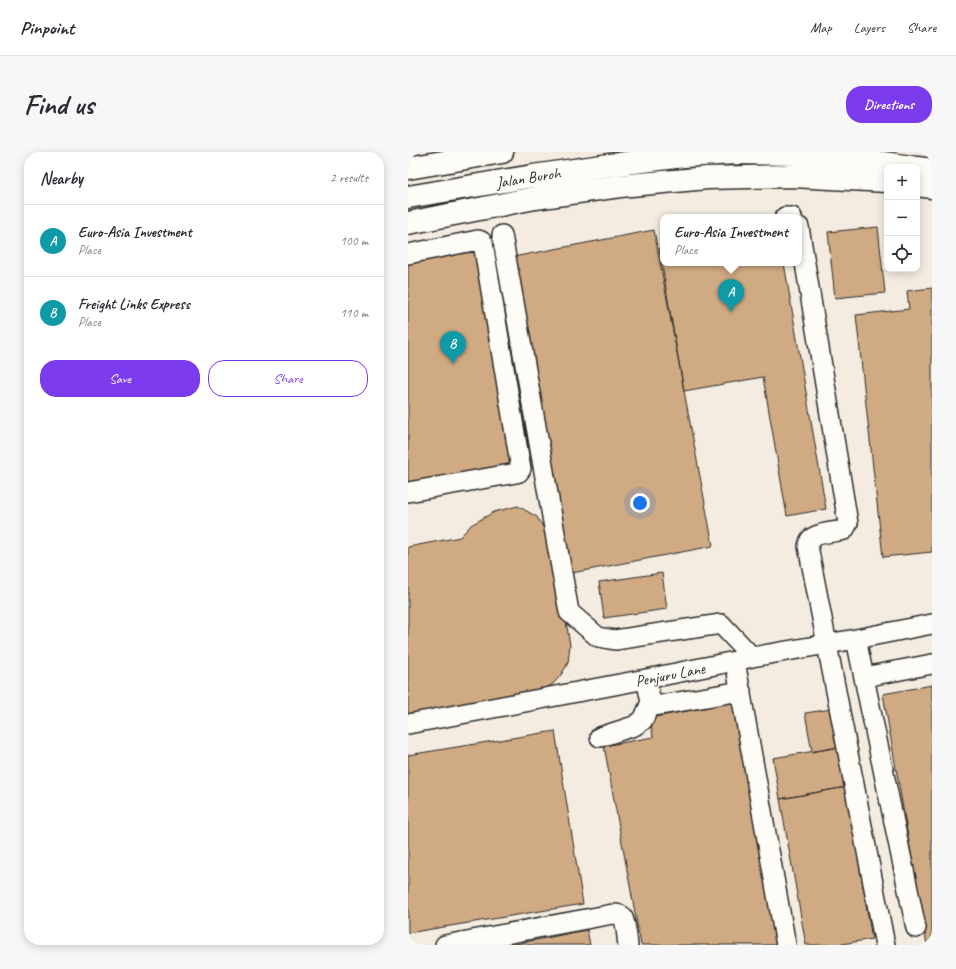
<!DOCTYPE html>
<meta charset="utf-8">
<style>
:root{--surface:#fff;--page:#f7f7f7;--text:#2b2b33;--muted:#7c7c81;--line:#e1e1e2;--accent:#7c3aed}
body{margin:0;font-family:Caveat,sans-serif;background:var(--page);color:var(--text)}
.controls{position:absolute;right:12px;top:12px;display:grid;overflow:hidden;border-radius:8px;box-shadow:0 2px 10px #0003}
.controls button{width:36px;height:36px;display:grid;place-items:center;padding:0;border:0;border-bottom:1px solid var(--line);background:var(--surface);color:var(--text);font:20px sans-serif}
.you{position:absolute;left:232px;top:351px;width:14px;height:14px;margin:-10px;border:3px solid #fff;border-radius:50%;background:#1a73e8;box-shadow:0 0 0 6px #1a73e833}
.badge{display:grid;place-items:center;width:26px;height:26px;border-radius:50%;background:var(--accent);color:#fff;font-size:13px;font-weight:700}
.pin{position:absolute;translate:-50% -33px;filter:drop-shadow(0 1px 2px #0008)}
.pin::after{content:'';position:absolute;top:21px;width:14px;height:12px;background:inherit;clip-path:polygon(0 0,100% 0,50% 100%)}
.popup{position:absolute;left:252px;top:62px;width:142px;height:52px;box-sizing:border-box;display:grid;place-content:center;border-radius:8px;background:var(--surface);filter:drop-shadow(0 1px 3px #0005);font-size:13px;white-space:nowrap;color:var(--muted)}
.popup b{font-size:15px;color:var(--text)}
.popup::after{content:'';position:absolute;left:50%;top:100%;margin-left:-8px;border:8px solid transparent;border-top-color:var(--surface)}
.list{margin:0;padding:0;list-style:none}
h2{display:flex;justify-content:space-between;align-items:center;height:52px;margin:0;padding:0 16px;font-size:17px}
h2 small{font-size:13px;font-weight:400;color:var(--muted)}
.list li{display:grid;grid-template-columns:26px 1fr auto;gap:12px;align-items:center;box-sizing:border-box;height:72px;padding:0 16px;border-top:1px solid var(--line)}
.list b{display:block;font-size:15px;white-space:nowrap}
.list p{margin:0;font-size:13px;white-space:nowrap;color:var(--muted)}
.list em{font-size:13px;font-style:normal;color:var(--muted)}
.actions{display:flex;gap:8px;padding:12px 16px}
.actions a{flex:1;padding:9px 0;border:1px solid var(--accent);border-radius:16px;text-align:center;font-size:14px;color:var(--accent)}
.actions .main{background:var(--accent);color:#fff}
.icon{flex:none;width:22px;height:22px;fill:none;stroke:currentColor;stroke-width:2;stroke-linecap:round;stroke-linejoin:round}
.map{position:relative;flex:none;width:524px;height:793px;overflow:hidden;border-radius:16px}
header{display:flex;align-items:center;gap:24px;box-sizing:border-box;height:56px;padding:0 20px;background:var(--surface);border-bottom:1px solid var(--line)}
header strong{font-size:19px}
nav{display:flex;gap:22px;margin-inline-start:auto;font-size:14px}
.intro{display:flex;align-items:center;justify-content:space-between;box-sizing:border-box;height:96px;padding:0 24px}
h1{margin:0;font-size:28px}
.button{padding:10px 18px;border-radius:16px;background:var(--accent);color:#fff;font-size:14px;font-weight:700}
main{display:flex;gap:24px;padding:0 24px}
aside{flex:1;background:var(--surface);border-radius:16px;box-shadow:0 2px 10px #0003}
.map>svg:first-child{display:block}
.building{fill:#d0aa82;stroke:#2b2b2b}
.lines{fill:none;stroke-linecap:round;stroke-linejoin:round}
.minor-casing{stroke:#2b2b2b;stroke-width:22}
.highway-casing{stroke:#2b2b2b;stroke-width:25}
.minor{stroke:#fdfcf7;stroke-width:19}
.highway{stroke:#fdfcf7;stroke-width:22}
.labels{text-anchor:middle;stroke-width:3;stroke-linejoin:round;paint-order:stroke}
.street-label{font-size:16px;fill:#2b2b2b;stroke:#fdfcf7}
</style>
<header>
<strong>Pinpoint</strong>
<nav><a>Map</a><a>Layers</a><a>Share</a></nav>
</header>
<div class="intro"><h1>Find us</h1><a class="button">Directions</a></div>
<main>
<aside>
<h2>Nearby<small>2 results</small></h2>
<ul class="list">
<li><span class="badge" style="background:#0f9aa8">A</span><div><b>Euro-Asia Investment</b><p>Place</p></div><em>100 m</em></li>
<li><span class="badge" style="background:#0f9aa8">B</span><div><b>Freight Links Express</b><p>Place</p></div><em>110 m</em></li>
</ul>
<div class="actions"><a class="main">Save</a><a>Share</a></div>
</aside>
<div class="map">
<svg width="524" height="793" viewBox="0 0 524 793">
<rect width="100%" height="100%" fill="#f4ece0"/>
<filter id="ink" filterUnits="userSpaceOnUse"><feTurbulence type="fractalNoise" baseFrequency=".025" numOctaves="2"/><feDisplacementMap in="SourceGraphic" scale="8" xChannelSelector="R" yChannelSelector="G"/><feConvolveMatrix kernelMatrix="1 2 1 2 8 2 1 2 1" color-interpolation-filters="sRGB"/></filter>
<g filter="url(#ink)">
<!-- building -->
<path class="building" d="M 470,75 L 477,141 L 427,146 L 420,80 Z
M 246,78 L 305,394 L 164,421 L 105,105 Z
M 255,95 L 255,111 L 376,111 L 418,357 L 379,364 L 355,225 L 276,239 L 251,96 Z
M 71,96 L 107,315 L 0,333 L 0,110 Z
M 524,136 L 524,400 L 475,405 L 448,163 L 501,157 L 499,139 Z
M 110,354 L 129,365 L 138,380 L 148,410 L 162,493 L 160,511 L 153,523 L 145,532 L 133,539 L 0,562 L 0,395 L 52,385 L 63,373 L 86,360 Z
M 254,421 L 259,457 L 196,466 L 191,430 Z
M 524,533 L 524,793 L 519,793 L 475,542 Z
M 326,550 L 372,793 L 233,793 L 196,594 L 245,585 L 242,566 Z
M 424,557 L 431,595 L 404,600 L 397,561 Z
M 147,579 L 175,752 L 0,781 L 0,603 Z
M 431,595 L 438,635 L 372,647 L 365,606 Z
M 438,635 L 464,787 L 428,793 L 398,793 L 372,647 Z
M 179,778 L 182,793 L 102,793 Z"/>
<g class="lines">
<!-- minor casing -->
<g class="minor-casing">
<path id="minor" d="M 377,65 L 384,65
M 391,75 L 440,371 L 436,378 C 428,380 407,381 402,388 C 401,389 401,392 400,394 L 477,793
M 94,83 L 161,460 L 190,485 L 207,488 L 313,472 L 344,505
M 0,102 L 70,88 L 73,89 L 75,91 L 113,317 L 111,320 L 108,321 L 0,340
M 448,487 L 508,776
M 327,509 L 378,793
M 456,525 L 524,512
M 238,527 L 243,550 L 247,554 L 333,539
M 0,572 L 238,527 L 327,509 L 344,505 L 448,487 L 524,472
M 192,585 L 226,574 L 235,568 L 243,550
M 37,793 L 205,762 C 208,762 212,762 214,764 C 218,769 219,787 220,793"/>
</g>
<!-- highway casing -->
<g class="highway-casing">
<path id="highway" d="M 0,16 L 94,0
M 509,16 L 524,18
M 509,33 L 524,35
M 0,45 L 125,24 L 201,13 L 276,4 L 328,1 L 388,2 L 475,11 L 503,15
M 0,71 L 127,46 L 212,34 L 299,26 L 385,24 L 479,29"/>
</g>
<!-- minor -->
<use href="#minor" class="minor"/>
<!-- highway -->
<use href="#highway" class="highway"/>
</g>
</g>
<g class="labels">
<!-- street labels -->
<g class="street-label">
<text transform="translate(120 25) rotate(-9)" y="6">Jalan Buroh</text>
<text transform="translate(262 522) rotate(-11)" y="6">Penjuru Lane</text>
</g>
</g>
</svg>
<div class="controls">
<button>+</button>
<button>−</button>
<button><svg class="icon" aria-label="locate" viewBox="0 0 24 24"><circle cx="12" cy="12" r="6"/><path d="M12 2v4M12 18v4M2 12h4M18 12h4"/></svg></button>
</div>
<div class="you"></div>
<div class="pin badge" style="left:323px;top:160px;background:#0f9aa8">A</div>
<div class="popup"><b>Euro-Asia Investment</b>Place</div>
<div class="pin badge" style="left:45px;top:212px;background:#0f9aa8">B</div>
</div>
</main>
